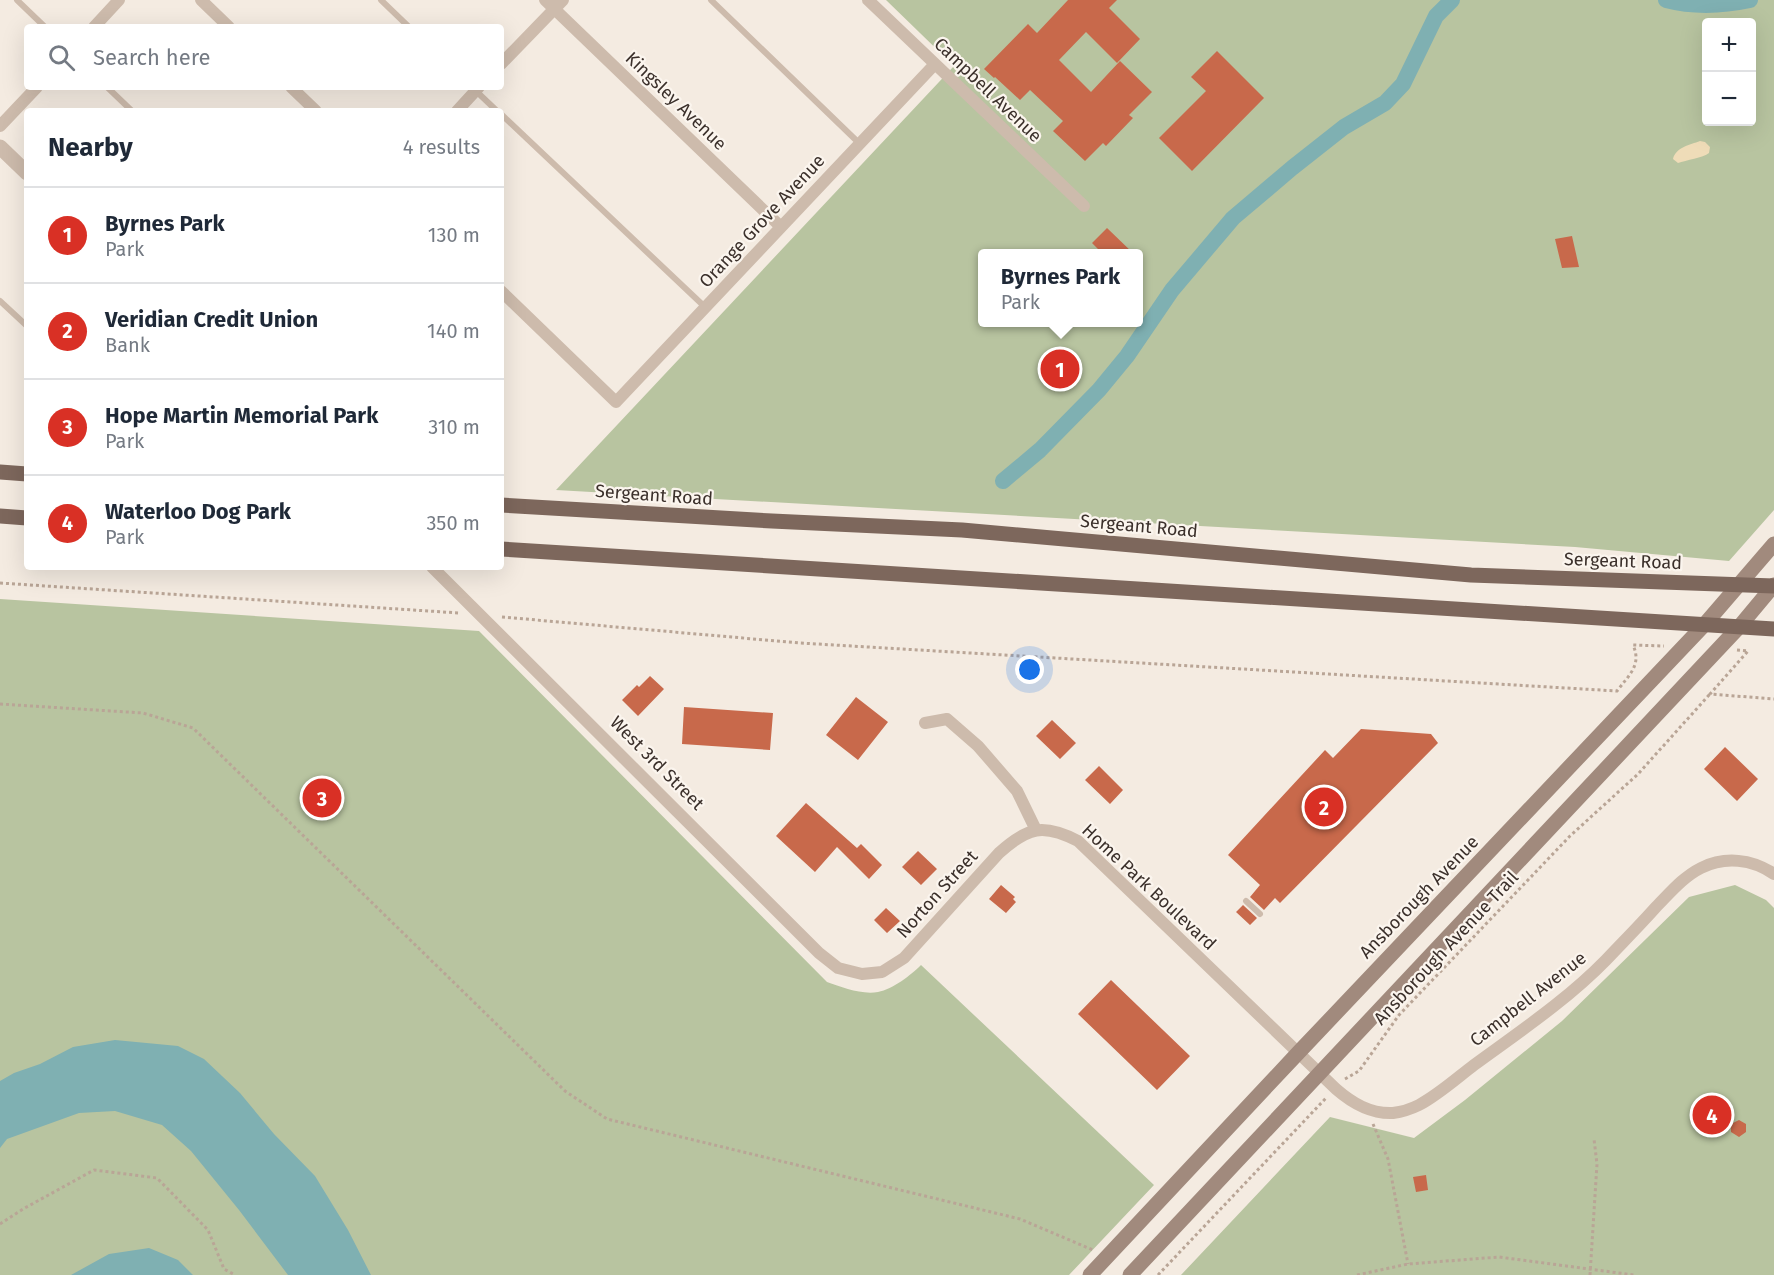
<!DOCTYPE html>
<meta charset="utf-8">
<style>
:root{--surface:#fff;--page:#f6f6f7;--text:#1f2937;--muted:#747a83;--line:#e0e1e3;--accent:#d93025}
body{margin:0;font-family:"Fira Sans",sans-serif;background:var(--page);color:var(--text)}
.controls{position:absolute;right:18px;top:18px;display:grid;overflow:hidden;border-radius:6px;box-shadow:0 6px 24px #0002}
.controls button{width:54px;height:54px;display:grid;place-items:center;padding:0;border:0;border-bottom:2px solid var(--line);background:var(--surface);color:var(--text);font:30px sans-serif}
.you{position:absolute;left:1030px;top:670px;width:21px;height:21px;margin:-15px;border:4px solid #fff;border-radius:50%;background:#1a73e8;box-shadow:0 0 0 9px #1a73e833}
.badge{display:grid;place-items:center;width:39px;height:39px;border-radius:50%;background:var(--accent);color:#fff;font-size:20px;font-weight:700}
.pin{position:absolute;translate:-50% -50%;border:3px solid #fff;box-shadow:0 2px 6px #0006}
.popup{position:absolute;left:978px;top:249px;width:165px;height:78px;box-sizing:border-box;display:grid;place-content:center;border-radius:6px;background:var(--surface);filter:drop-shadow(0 2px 4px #0005);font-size:20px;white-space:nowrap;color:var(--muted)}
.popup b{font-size:22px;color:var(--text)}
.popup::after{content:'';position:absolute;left:50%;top:100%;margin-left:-12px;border:12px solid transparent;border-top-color:var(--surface)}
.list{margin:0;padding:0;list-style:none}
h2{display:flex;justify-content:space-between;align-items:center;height:78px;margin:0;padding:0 24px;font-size:26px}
h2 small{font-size:20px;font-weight:400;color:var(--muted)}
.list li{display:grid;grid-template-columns:39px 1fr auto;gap:18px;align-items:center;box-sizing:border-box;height:96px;padding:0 24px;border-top:2px solid var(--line)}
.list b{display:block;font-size:22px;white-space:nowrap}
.list p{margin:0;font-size:20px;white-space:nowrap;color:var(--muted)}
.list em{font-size:20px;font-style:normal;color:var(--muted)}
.icon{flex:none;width:33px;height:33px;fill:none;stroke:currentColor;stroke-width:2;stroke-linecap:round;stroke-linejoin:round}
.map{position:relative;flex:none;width:1774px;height:1275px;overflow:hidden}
.search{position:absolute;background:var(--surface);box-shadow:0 6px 24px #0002;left:24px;top:24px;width:480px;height:66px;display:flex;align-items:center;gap:15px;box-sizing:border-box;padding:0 21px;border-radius:6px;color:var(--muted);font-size:22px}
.panel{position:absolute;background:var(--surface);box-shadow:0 6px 24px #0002;left:24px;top:108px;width:480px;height:462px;border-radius:6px}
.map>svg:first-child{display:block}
.green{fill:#b8c4a0;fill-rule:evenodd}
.sand{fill:#efdcb8}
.water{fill:#7fb0b2}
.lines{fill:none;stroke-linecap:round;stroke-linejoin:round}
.canal{stroke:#7fb0b2;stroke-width:16}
.building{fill:#c8694b}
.path{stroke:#b9a596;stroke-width:3;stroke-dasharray:3 3;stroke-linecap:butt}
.service{stroke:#cdbbac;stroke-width:6}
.minor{stroke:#cdbbac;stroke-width:12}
.tertiary{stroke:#cdbbac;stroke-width:15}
.secondary{stroke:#a18a7d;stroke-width:15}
.primary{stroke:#7d675c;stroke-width:15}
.labels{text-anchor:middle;stroke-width:4.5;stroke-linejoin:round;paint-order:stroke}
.street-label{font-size:18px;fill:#3b302b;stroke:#fbf5ee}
</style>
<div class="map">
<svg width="1774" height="1275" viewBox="0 0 1774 1275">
<rect width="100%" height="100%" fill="#f4ebe1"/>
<!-- green -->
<path class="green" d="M 886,0 L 1774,0 L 1774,510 L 1729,561 L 1575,547 L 556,490 L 954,66 ZM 1706,22 L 1752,22 L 1752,122 L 1706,122 ZM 982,254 L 1138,254 L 1138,322 L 982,322 Z
M 0,599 L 479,631 L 827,982 C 842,987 861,995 878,992 C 893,989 911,975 921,965 L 1154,1185 L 1069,1275 L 0,1275 Z
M 1735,885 L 1766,900 L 1774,908 L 1774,1275 L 1181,1275 L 1330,1117 L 1414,1138 L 1465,1100 L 1562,1021 L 1689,897 Z"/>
<!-- sand -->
<path class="sand" d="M 1700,141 L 1705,142 L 1710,147 L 1709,153 C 1703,158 1686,160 1678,163 L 1673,159 C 1676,147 1690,145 1700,141 Z"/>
<!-- water -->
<path class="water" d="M 115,1040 L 178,1046 L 204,1059 L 240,1093 L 274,1134 L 315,1176 L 348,1230 L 371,1275 L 288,1275 L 239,1210 L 191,1151 L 162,1125 L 115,1111 L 79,1113 L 7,1139 L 0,1148 L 0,1081 L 14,1073 L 40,1064 L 73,1047 Z
M 149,1248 L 178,1260 L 193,1275 L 71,1275 L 109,1254 Z"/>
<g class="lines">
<!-- canal -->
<path class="canal" d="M 1666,0 C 1693,7 1722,6 1750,0
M 1003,481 L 1040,450 L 1099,390 L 1127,356 L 1172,290 L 1233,218 L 1292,168 L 1344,127 L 1385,103 L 1403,84 L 1436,16 L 1452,0"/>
</g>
<!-- building -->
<path class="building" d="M 1068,0 L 1117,0 L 1109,8 L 1140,39 L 1117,63 L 1086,32 L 1059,60 L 1091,92 L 1120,61 L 1152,92 L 1129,115 L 1133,118 L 1106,146 L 1103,143 L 1085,161 L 1053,131 L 1063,121 L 1030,90 L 1020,100 L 995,77 L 994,78 L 984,69 L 1028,24 L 1037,33 Z
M 1217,51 L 1264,98 L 1192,171 L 1159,138 L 1206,91 L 1191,77 Z
M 1107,228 L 1134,254 L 1103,254 L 1092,243 Z
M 1572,236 L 1579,267 L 1562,268 L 1555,239 Z
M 650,676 L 664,689 L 638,716 L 622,700 L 637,685 L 639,687 Z
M 856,697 L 888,722 L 858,760 L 826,735 Z
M 684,707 L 773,713 L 770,750 L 682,744 Z
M 1052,720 L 1076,743 L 1060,759 L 1036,736 Z
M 1361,729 L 1431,734 L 1438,743 L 1280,903 L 1275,898 L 1264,910 L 1250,897 L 1260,885 L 1228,855 L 1325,750 L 1333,758 Z
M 1725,747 L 1758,779 L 1737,801 L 1704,769 Z
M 1099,766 L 1123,790 L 1110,804 L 1085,780 Z
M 806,803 L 857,848 L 861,844 L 882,865 L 869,879 L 837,847 L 815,872 L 776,836 Z
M 918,851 L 937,869 L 921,885 L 902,867 Z
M 1001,885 L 1015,897 L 1013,899 L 1016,902 L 1006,913 L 989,899 Z
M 1243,905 L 1257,918 L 1250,925 L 1236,912 Z
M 886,908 L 900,921 L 887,933 L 874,920 Z
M 1111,980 L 1190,1056 L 1157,1090 L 1078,1014 Z
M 1739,1120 L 1746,1124 L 1746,1132 L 1739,1137 L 1731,1132 L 1731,1124 Z
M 1426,1175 L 1428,1190 L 1416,1192 L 1413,1177 Z"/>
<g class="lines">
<!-- path -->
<path class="path" d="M 0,583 L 459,613
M 502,617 L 800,643 L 1617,691 C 1629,675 1642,665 1633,645 L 1664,646
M 1737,650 L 1748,651 L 1710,694 L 1774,699
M 0,704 L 143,713 L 193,728 L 565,1091 L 607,1119 L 1020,1219 L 1093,1250
M 1345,1079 L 1359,1071 L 1399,1015 L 1570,836 L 1638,774 L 1710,694
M 1373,1124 L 1388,1159 L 1408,1264
M 0,1224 L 23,1209 L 94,1170 L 157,1178 L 208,1230 L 224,1269 L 235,1275
M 1158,1275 L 1326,1098
M 1357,1275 L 1408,1264 L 1499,1257 L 1634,1275
M 1590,1275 L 1597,1164 L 1594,1139"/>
<!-- service -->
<path class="service" d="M 17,0 L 45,27
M 381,0 L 409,27
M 711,0 L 860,144
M 107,87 L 132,111
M 476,91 L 497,111
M 501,114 L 705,307
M 0,301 L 27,326
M 1246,901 L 1260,914"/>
<!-- minor -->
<path class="minor" d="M 201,0 L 229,27
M 545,0 L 781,227
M 868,0 L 1084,206
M 94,27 L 119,0
M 501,64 L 563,0
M 291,87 L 316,111
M 457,111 L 479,87
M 0,126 L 37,87
M 501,291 L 616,402 L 935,64
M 432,567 L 819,953 L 838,968 L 862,974 L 882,972 L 904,958 L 999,853 C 1028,827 1043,823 1078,841 L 1336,1089 C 1352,1103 1370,1114 1393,1113 C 1401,1112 1411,1109 1419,1105 C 1438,1095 1457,1078 1474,1065 C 1519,1032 1567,1000 1606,960 C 1623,942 1640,925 1656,907 C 1670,893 1683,877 1701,868 C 1725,856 1752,859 1774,874
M 925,723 L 947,719 L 978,746 L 1017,791 L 1036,830"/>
<!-- tertiary -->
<path class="tertiary" d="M 0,147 L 27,173"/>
<!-- secondary -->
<path class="secondary" d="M 1090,1275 L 1298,1053 L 1705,624 L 1774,544
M 1130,1275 L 1739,627 L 1774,585"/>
<!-- primary -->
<path class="primary" d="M 0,472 L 27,474
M 501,505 L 772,521 L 962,530 L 1471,575 L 1774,586
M 0,516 L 27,518
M 501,549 L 1774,629"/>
</g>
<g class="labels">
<!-- street labels -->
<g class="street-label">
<text transform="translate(988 90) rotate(44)" y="6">Campbell Avenue</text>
<text transform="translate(676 101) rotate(44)" y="6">Kingsley Avenue</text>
<text transform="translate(762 221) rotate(-47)" y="6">Orange Grove Avenue</text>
<text transform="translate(654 495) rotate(4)" y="6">Sergeant Road</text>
<text transform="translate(1139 526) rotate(5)" y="6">Sergeant Road</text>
<text transform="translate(1623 561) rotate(2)" y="6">Sergeant Road</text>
<text transform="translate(657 763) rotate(45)" y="6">West 3rd Street</text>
<text transform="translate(1149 887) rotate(43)" y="6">Home Park Boulevard</text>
<text transform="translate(937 894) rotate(-48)" y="6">Norton Street</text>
<text transform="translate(1419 897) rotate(-46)" y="6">Ansborough Avenue</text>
<text transform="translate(1446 948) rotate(-47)" y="6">Ansborough Avenue Trail</text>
<text transform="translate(1528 999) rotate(-38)" y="6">Campbell Avenue</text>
</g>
</g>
</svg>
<div class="controls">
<button>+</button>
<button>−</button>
</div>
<div class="you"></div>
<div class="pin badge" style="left:1060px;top:369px">1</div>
<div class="popup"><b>Byrnes Park</b>Park</div>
<div class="pin badge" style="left:1324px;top:807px">2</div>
<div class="pin badge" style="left:322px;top:798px">3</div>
<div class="pin badge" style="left:1712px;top:1115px">4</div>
<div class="search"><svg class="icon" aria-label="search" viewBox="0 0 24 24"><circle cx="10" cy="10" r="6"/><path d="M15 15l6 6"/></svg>Search here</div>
<section class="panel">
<h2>Nearby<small>4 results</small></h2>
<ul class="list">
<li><span class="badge">1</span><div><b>Byrnes Park</b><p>Park</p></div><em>130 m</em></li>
<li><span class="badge">2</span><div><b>Veridian Credit Union</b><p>Bank</p></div><em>140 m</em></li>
<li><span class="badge">3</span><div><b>Hope Martin Memorial Park</b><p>Park</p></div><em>310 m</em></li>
<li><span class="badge">4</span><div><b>Waterloo Dog Park</b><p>Park</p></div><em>350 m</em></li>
</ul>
</section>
</div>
